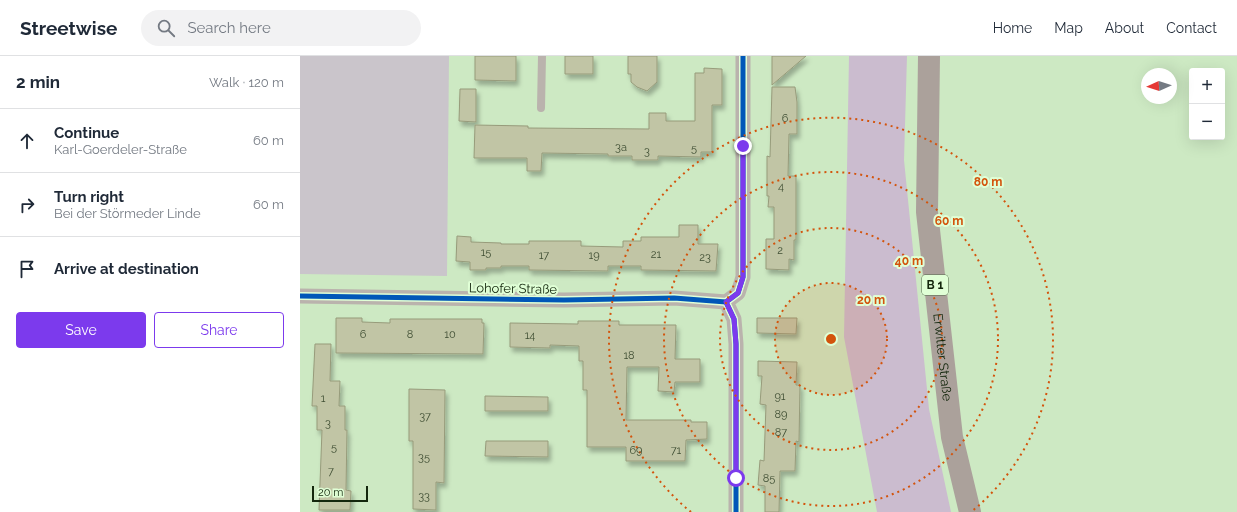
<!DOCTYPE html>
<meta charset="utf-8">
<style>
:root{--surface:#fff;--page:#f2f2f3;--text:#1f2937;--muted:#747a83;--line:#e0e1e3;--accent:#7c3aed}
body{margin:0;font-family:Raleway,sans-serif;background:var(--page);color:var(--text)}
.controls{position:absolute;right:12px;top:12px;display:grid;overflow:hidden;border-radius:4px;box-shadow:0 4px 16px #0002}
.controls button{width:36px;height:36px;display:grid;place-items:center;padding:0;border:0;border-bottom:1px solid var(--line);background:var(--surface);color:var(--text);font:20px sans-serif}
.compass{position:absolute;left:841px;top:12px;width:36px;height:36px;border-radius:50%;background:var(--surface);box-shadow:0 4px 16px #0002;rotate:267deg}
.scale{position:absolute;left:12px;bottom:10px;width:56px;box-sizing:border-box;padding-left:4px;border:2px solid #14270d;border-top:0;font-size:11px;line-height:14px;white-space:nowrap;color:#14270d;-webkit-text-stroke:3px #e0ffd6;paint-order:stroke}
.stop{position:absolute;width:12px;height:12px;margin:-9px;border:3px solid #7c3aed;border-radius:50%;background:#fff}
.stop.end{background:#7c3aed;border-color:#fff;box-shadow:0 1px 4px #0008}
.list{margin:0;padding:0;list-style:none}
h2{display:flex;justify-content:space-between;align-items:center;height:52px;margin:0;padding:0 16px;font-size:17px}
h2 small{font-size:13px;font-weight:400;color:var(--muted)}
.list li{display:grid;grid-template-columns:26px 1fr auto;gap:12px;align-items:center;box-sizing:border-box;height:64px;padding:0 16px;border-top:1px solid var(--line)}
.list b{display:block;font-size:15px;white-space:nowrap}
.list p{margin:0;font-size:13px;white-space:nowrap;color:var(--muted)}
.list em{font-size:13px;font-style:normal;color:var(--muted)}
.actions{display:flex;gap:8px;padding:12px 16px}
.actions a{flex:1;padding:9px 0;border:1px solid var(--accent);border-radius:4px;text-align:center;font-size:14px;color:var(--accent)}
.actions .main{background:var(--accent);color:#fff}
.icon{flex:none;width:22px;height:22px;fill:none;stroke:currentColor;stroke-width:2;stroke-linecap:round;stroke-linejoin:round}
.map{position:relative;flex:none;width:937px;height:456px;overflow:hidden}
header{display:flex;align-items:center;gap:24px;box-sizing:border-box;height:56px;padding:0 20px;background:var(--surface);border-bottom:1px solid var(--line)}
header strong{font-size:19px}
nav{display:flex;gap:22px;margin-inline-start:auto;font-size:14px}
.search{width:280px;height:36px;background:var(--page);display:flex;align-items:center;gap:10px;box-sizing:border-box;padding:0 14px;border-radius:22px;color:var(--muted);font-size:15px}
main{display:flex}
aside{flex:1;background:var(--surface)}
.map>svg:first-child{display:block}
.green{fill:#cac5cb}
.forest{fill:#cbbccf}
.building{fill:#c1c5a5;stroke:#979b7b;filter:url(#shadow)}
.lines{fill:none;stroke-linecap:round;stroke-linejoin:round}
.lane{stroke:#bab3ad;stroke-width:8}
.street{stroke:#bab3ad;stroke-width:15}
.primary{stroke:#aba19b;stroke-width:22}
.cycleway-casing{stroke:#e0ffd6;stroke-width:8}
.cycleway{stroke:#0057b8;stroke-width:5}
.route{stroke:#7c3aed;stroke-width:5}
.ring{fill:none;stroke:#d3540c;stroke-width:2;stroke-dasharray:2 4}
.labels{text-anchor:middle;stroke-width:4;stroke-linejoin:round;paint-order:stroke}
.number-label{font-size:11px;fill:#3f4e33}
.shield{fill:#e0ffd6;stroke:#516849;stroke-width:1}
.shield-label{font-size:12px;font-weight:bold;fill:#14270d}
.street-label{font-size:13px;fill:#14270d;stroke:#e0ffd6}
.centre{fill:#d3540c;stroke:#e0ffd6;stroke-width:2}
.ring-label{font-size:12px;text-anchor:middle;font-weight:bold;fill:#d3540c;stroke:#e0ffd6;stroke-width:4;stroke-linejoin:round;paint-order:stroke}
</style>
<header>
<strong>Streetwise</strong>
<div class="search"><svg class="icon" aria-label="search" viewBox="0 0 24 24"><circle cx="10" cy="10" r="6"/><path d="M15 15l6 6"/></svg>Search here</div>
<nav><a>Home</a><a>Map</a><a>About</a><a>Contact</a></nav>
</header>
<main>
<aside>
<h2>2 min<small>Walk · 120 m</small></h2>
<ul class="list">
<li><svg class="icon" aria-label="ahead" viewBox="0 0 24 24"><path d="M12 20V5M6 11l6-6 6 6"/></svg><div><b>Continue</b><p>Karl-Goerdeler-Straße</p></div><em>60 m</em></li>
<li><svg class="icon" aria-label="right" viewBox="0 0 24 24"><path d="M7 20v-9h11M14 6l5 5-5 5"/></svg><div><b>Turn right</b><p>Bei der Störmeder Linde</p></div><em>60 m</em></li>
<li><svg class="icon" aria-label="arrive" viewBox="0 0 24 24"><path d="M6 21V4h12l-3 4 3 4H6"/></svg><div><b>Arrive at destination</b></div></li>
</ul>
<div class="actions"><a class="main">Save</a><a>Share</a></div>
</aside>
<div class="map">
<svg width="937" height="456" viewBox="0 0 937 456">
<defs>
<filter id="shadow"><feDropShadow dx="2.5" dy="4.5" stdDeviation="2" flood-color="#0004"/></filter>
</defs>
<rect width="100%" height="100%" fill="#cde9c3"/>
<!-- green -->
<path class="green" d="M 0,0 L 149,0 L 147,220 L 0,218 Z"/>
<!-- forest -->
<path class="forest" d="M 549,0 L 607,0 L 604,104 L 629,353 L 651,456 L 577,456 L 544,281 Z"/>
<!-- building -->
<path class="building" d="M 175,0 L 216,0 L 216,25 L 175,24 Z
M 265,0 L 293,0 L 293,18 L 265,18 Z
M 328,0 L 357,0 L 357,26 L 347,35 L 337,31 L 331,26 L 331,18 L 328,18 Z
M 472,0 L 506,0 L 472,29 Z
M 404,12 L 422,13 L 422,49 L 412,49 L 412,96 L 401,96 L 401,101 L 358,100 L 358,104 L 332,104 L 332,100 L 308,100 L 308,98 L 242,97 L 241,115 L 227,115 L 227,102 L 174,102 L 175,69 L 228,70 L 228,72 L 349,73 L 349,57 L 366,57 L 366,65 L 395,65 L 395,17 L 404,17 Z
M 472,31 L 495,31 L 497,46 L 497,78 L 489,78 L 488,120 L 496,120 L 496,184 L 494,184 L 494,204 L 489,203 L 489,214 L 466,213 L 466,183 L 474,183 L 474,151 L 468,151 L 469,140 L 467,140 L 467,100 L 470,101 Z
M 160,33 L 176,33 L 176,66 L 159,65 Z
M 379,169 L 398,169 L 398,188 L 418,188 L 416,215 L 341,214 L 341,210 L 308,210 L 308,215 L 229,214 L 229,210 L 201,210 L 201,212 L 186,212 L 186,214 L 170,214 L 170,206 L 156,205 L 157,180 L 171,181 L 171,186 L 201,187 L 201,188 L 229,188 L 229,185 L 281,185 L 281,190 L 323,191 L 323,185 L 341,185 L 341,181 L 379,181 Z
M 36,262 L 62,262 L 62,266 L 90,267 L 90,263 L 182,263 L 182,267 L 184,267 L 183,298 L 36,297 Z
M 457,262 L 497,262 L 496,278 L 457,277 Z
M 278,265 L 319,265 L 319,269 L 376,269 L 375,303 L 400,303 L 400,326 L 375,326 L 374,336 L 358,335 L 359,311 L 327,311 L 326,364 L 391,364 L 391,366 L 407,366 L 407,383 L 386,384 L 385,405 L 326,405 L 326,391 L 287,391 L 287,334 L 283,334 L 283,305 L 279,305 L 279,290 L 250,289 L 250,292 L 210,291 L 210,267 L 278,268 Z
M 15,288 L 31,288 L 30,325 L 40,325 L 39,350 L 45,350 L 45,374 L 47,374 L 46,434 L 51,435 L 50,454 L 19,454 L 22,374 L 17,374 L 17,350 L 12,350 Z
M 458,305 L 497,306 L 496,329 L 500,329 L 499,386 L 496,385 L 495,415 L 480,415 L 479,456 L 465,456 L 465,430 L 458,429 L 460,404 L 464,405 L 466,349 L 460,348 L 462,320 L 458,320 Z
M 109,333 L 145,334 L 144,427 L 136,426 L 136,454 L 113,453 L 113,385 L 109,385 Z
M 185,340 L 248,341 L 248,355 L 185,355 Z
M 186,385 L 248,385 L 248,401 L 185,400 Z"/>
<g class="lines">
<!-- lane -->
<path class="lane" d="M 241,52 L 242,0"/>
<!-- street -->
<path class="street" d="M 0,240 L 264,244 L 374,242 L 426,246
M 426,246 L 438,237 L 443,221 L 443,0
M 426,246 L 434,263 L 436,288 L 436,456"/>
<!-- primary -->
<path class="primary" id="s1" d="M 629,0 L 627,156 L 652,381 L 670,456"/>
<!-- cycleway casing -->
<g class="cycleway-casing">
<path id="cycleway" d="M 0,240 L 264,244 L 374,242 L 426,246
M 426,246 L 438,237 L 443,221 L 443,0
M 426,246 L 434,263 L 436,288 L 436,456"/>
</g>
<!-- cycleway -->
<use href="#cycleway" class="cycleway"/>
</g>
<g class="lines">
<!-- route -->
<path class="route" d="M 436,422 L 436,288 L 434,263 L 426,246 L 438,237 L 443,221 L 443,90"/>
</g>
<!-- distance rings -->
<circle cx="531" cy="283" r="56" fill="#d3540c" fill-opacity=".12"/>
<g class="ring">
<circle cx="531" cy="283" r="56"/>
<circle cx="531" cy="283" r="111"/>
<circle cx="531" cy="283" r="167"/>
<path d="M391 456A222 222 0 1 1 671 456"/>
</g>
<g class="labels">
<!-- number labels -->
<g class="number-label">
<text x="485" y="66">6</text>
<text x="321" y="95">3a</text>
<text x="394" y="96">5</text>
<text x="347" y="99">3</text>
<text x="481" y="134">4</text>
<text x="480" y="198">2</text>
<text x="186" y="200">15</text>
<text x="356" y="202">21</text>
<text x="244" y="203">17</text>
<text x="294" y="203">19</text>
<text x="405" y="205">23</text>
<text x="63" y="282">6</text>
<text x="110" y="282">8</text>
<text x="150" y="282">10</text>
<text x="230" y="283">14</text>
<text x="329" y="303">18</text>
<text x="480" y="344">91</text>
<text x="23" y="346">1</text>
<text x="481" y="362">89</text>
<text x="125" y="364">37</text>
<text x="28" y="371">3</text>
<text x="481" y="380">87</text>
<text x="34" y="395">5</text>
<text x="336" y="398">69</text>
<text x="376" y="398">71</text>
<text x="124" y="405">35</text>
<text x="31" y="419">7</text>
<text x="469" y="426">85</text>
<text x="124" y="444">33</text>
</g>
<!-- shield labels -->
<rect class="shield" x="622" y="219" width="26" height="20" rx="3"/>
<g class="shield-label">
<text x="635" y="233">B 1</text>
</g>
<!-- street labels -->
<g class="street-label">
<text transform="translate(213 232) rotate(1)" y="5">Lohofer Straße</text>
<text dy="5" stroke="none"><textPath href="#s1" startOffset="302">Erwitter Straße</textPath></text>
</g>
</g>
<circle cx="531" cy="283" r="6" class="centre"/>
<g class="ring-label">
<text x="688" y="130">80 m</text>
<text x="649" y="169">60 m</text>
<text x="609" y="209">40 m</text>
<text x="571" y="248">20 m</text>
</g>
</svg>
<div class="controls">
<button>+</button>
<button>−</button>
</div>
<svg class="compass" viewBox="-18 -18 36 36"><path d="M0-13l5 13h-10z" fill="#e53935"/><path d="M0 13l5-13h-10z" fill="#747a83"/></svg>
<div class="scale">20 m</div>
<div class="stop" style="left:436px;top:422px"></div>
<div class="stop end" style="left:443px;top:90px"></div>
</div>
</main>
